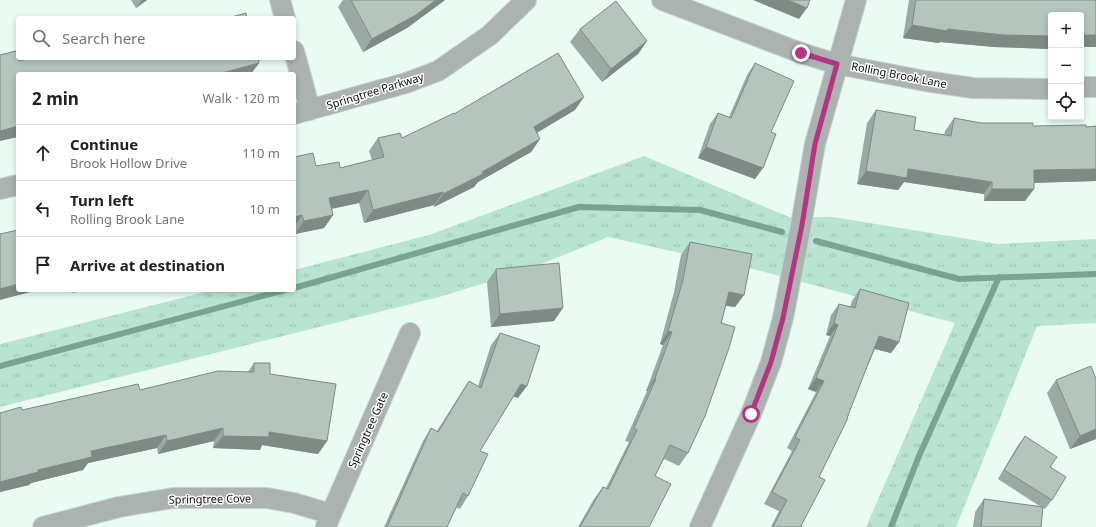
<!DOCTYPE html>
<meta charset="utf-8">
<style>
:root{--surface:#fff;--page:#f6f6f6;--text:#202124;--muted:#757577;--line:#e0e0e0}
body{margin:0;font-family:"Noto Sans",sans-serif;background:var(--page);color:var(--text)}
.controls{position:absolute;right:12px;top:12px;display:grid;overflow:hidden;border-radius:4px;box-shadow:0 2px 6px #0003}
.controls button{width:36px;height:36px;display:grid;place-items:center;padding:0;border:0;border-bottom:1px solid var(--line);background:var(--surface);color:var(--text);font:20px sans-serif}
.stop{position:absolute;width:12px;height:12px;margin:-9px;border:3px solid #b43583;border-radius:50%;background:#fff}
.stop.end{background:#b43583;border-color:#fff;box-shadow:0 1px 4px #0008}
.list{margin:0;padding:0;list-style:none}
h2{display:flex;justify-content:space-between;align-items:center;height:52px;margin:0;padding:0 16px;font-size:17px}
h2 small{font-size:13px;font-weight:400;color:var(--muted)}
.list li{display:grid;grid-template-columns:26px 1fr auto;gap:12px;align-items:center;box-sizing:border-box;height:56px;padding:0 16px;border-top:1px solid var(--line)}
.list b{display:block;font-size:15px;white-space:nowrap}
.list p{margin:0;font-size:13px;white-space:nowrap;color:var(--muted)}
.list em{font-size:13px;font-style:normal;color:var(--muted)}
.icon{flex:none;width:22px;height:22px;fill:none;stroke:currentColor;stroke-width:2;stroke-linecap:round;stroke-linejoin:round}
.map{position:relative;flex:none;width:1096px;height:527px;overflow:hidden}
.search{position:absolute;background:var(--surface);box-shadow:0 2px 6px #0003;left:16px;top:16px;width:280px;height:44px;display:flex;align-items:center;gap:10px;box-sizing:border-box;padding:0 14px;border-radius:4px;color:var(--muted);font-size:15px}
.panel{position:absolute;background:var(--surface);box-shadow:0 2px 6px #0003;left:16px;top:72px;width:280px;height:220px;border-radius:4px}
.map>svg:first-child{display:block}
.park{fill:url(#park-tufts)}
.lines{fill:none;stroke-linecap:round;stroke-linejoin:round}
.stream{stroke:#78a491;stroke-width:6}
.minor-casing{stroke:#c5d5ce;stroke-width:22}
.minor{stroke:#abb2af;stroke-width:20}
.wall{fill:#9ba9a3}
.shaded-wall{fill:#7e8a84}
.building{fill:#b4c5bd;stroke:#7e8a84}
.route{stroke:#b43583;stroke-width:5}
.labels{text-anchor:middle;stroke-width:3;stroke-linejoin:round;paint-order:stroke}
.street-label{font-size:11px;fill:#080e0b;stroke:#fff}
</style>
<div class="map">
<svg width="1096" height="527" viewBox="0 0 1096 527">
<defs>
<pattern id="park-tufts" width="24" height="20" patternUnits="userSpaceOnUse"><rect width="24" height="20" fill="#b9e4d1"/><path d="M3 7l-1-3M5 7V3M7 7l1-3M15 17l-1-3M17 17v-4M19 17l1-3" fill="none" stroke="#9ec2b2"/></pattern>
</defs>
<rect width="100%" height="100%" fill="#e9fbf3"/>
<!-- park -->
<path class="park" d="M 644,156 L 789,217 L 833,217 L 998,244 L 1096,239 L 1096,323 L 1037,326 L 956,527 L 866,527 L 955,323 L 757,270 L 608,237 L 527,270 L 439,297 L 0,407 L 0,344 L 213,290 L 294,290 L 294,270 L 429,235 Z"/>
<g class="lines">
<!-- stream -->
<path class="stream" d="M 816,241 L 959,279 L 1096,274
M 294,288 L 579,207 L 700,210 L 782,232
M 0,366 L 285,290
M 891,527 L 919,456 L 999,277"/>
<!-- minor casing -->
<g class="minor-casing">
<path id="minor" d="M 280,0 L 285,18
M 662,0 L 801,53 L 837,64 L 925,81 L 973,88 L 1051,89
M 294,51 L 310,110
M 1081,87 L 1096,87
M 294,114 L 406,83 L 438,71 L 490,35 L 526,0
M 0,189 L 18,185
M 326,526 L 410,333
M 43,527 L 119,507 L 173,498 L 267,498 L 294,503 L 331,514
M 700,527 L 751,414 L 771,362 L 783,318 L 801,225 L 815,144 L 856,0"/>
</g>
<!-- minor -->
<use href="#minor" class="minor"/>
</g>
<!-- wall -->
<path class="wall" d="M 131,0 L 147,0 L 136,8 Z
M 343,0 L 445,0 L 407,28 L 363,52 L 338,7 Z
M 909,0 L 1096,0 L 1051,15 L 1051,49 L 994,47 L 940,42 L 939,43 L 903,38 Z
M 580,29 L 647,41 L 638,54 L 602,82 L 570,42 Z
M 755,63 L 771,132 L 755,179 L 698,158 L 710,124 L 718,113 L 729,117 L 747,75 Z
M 575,110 L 537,133 L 540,139 L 531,152 L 478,182 L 474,187 L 434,207 L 434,205 L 364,223 L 359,203 L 332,209 L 333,215 L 324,228 L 295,234 L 294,230 L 294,157 L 316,166 L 340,168 L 372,160 L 369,151 L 378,138 L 402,138 L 454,114 Z
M 876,110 L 914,130 L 944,135 L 945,131 L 954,118 L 981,123 L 1033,126 L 1086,127 L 1096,126 L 1096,181 L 1034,183 L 1025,201 L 984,201 L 984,194 L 904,182 L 898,190 L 857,184 L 867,123 Z
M 690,242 L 744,295 L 735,307 L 726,306 L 688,453 L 679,466 L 664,459 L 655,476 L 649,527 L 578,527 L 594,499 L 603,487 L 606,488 L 629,442 L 625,441 L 647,391 L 646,391 L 663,345 L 660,344 L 674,292 L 681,255 Z
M 496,269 L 554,321 L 491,327 L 487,282 Z
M 860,289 L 899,342 L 891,353 L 875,349 L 819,477 L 801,526 L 803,527 L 771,527 L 779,511 L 764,504 L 792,451 L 787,448 L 816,392 L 808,389 L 830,336 L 826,335 L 831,315 L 839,304 L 850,307 L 852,301 Z
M 500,333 L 518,398 L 513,396 L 480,451 L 468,496 L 460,509 L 456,507 L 447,527 L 384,527 L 423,441 L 431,428 L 437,431 L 461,393 L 469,381 L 478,386 L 491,345 Z
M 254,363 L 270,374 L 327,441 L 318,454 L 262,445 L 260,450 L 213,448 L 214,441 L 158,454 L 157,448 L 88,463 L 83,470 L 31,483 L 29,485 L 0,492 L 0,413 L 22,410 L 140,390 L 248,372 Z
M 1056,380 L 1096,439 L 1070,449 L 1047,393 Z
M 1025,436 L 1050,467 L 1052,500 L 1045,509 L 1043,508 L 1041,527 L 973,527 L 975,512 L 984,499 L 1041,507 L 998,479 L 1018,445 Z"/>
<!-- shaded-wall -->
<path class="shaded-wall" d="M 142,0 L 147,0 L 136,8 Z
M 436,0 L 445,0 L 407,28 L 363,52 L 372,39 Z
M 753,0 L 788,0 L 807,8 L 799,19 Z
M 912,25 L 948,29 L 1051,36 L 1051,49 L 994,47 L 940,42 L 939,43 L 903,38 Z
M 1081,35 L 1096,35 L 1096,47 L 1081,47 Z
M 647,41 L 638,54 L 602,82 L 611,69 Z
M 259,63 L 251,74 L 218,74 Z
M 584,97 L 575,110 L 524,140 L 534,127 Z
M 18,126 L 18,137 L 0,141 L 0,131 Z
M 540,139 L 531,152 L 478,182 L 474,187 L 434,207 L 443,194 Z
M 706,147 L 763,168 L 755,179 L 698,158 Z
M 908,169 L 992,182 L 984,194 L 904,182 L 898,190 L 857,184 L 866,171 Z
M 1096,169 L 1096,181 L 1025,183 L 1034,170 Z
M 992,189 L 1034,189 L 1025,201 L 984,201 Z
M 368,190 L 359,203 L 320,211 L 329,198 Z
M 443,192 L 434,205 L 364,223 L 373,210 Z
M 302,215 L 294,227 L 294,217 Z
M 333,215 L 324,228 L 295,234 L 304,221 Z
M 18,284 L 18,290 L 38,290 L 0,300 L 0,289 Z
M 74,290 L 85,290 L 71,293 Z
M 729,292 L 744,295 L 735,307 L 721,305 Z
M 563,308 L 554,321 L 491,327 L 500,314 Z
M 834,323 L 838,325 L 830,336 L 826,335 Z
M 668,331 L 672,332 L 663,345 L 660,344 Z
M 879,336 L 899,342 L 891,353 L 871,348 Z
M 655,378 L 656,379 L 647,391 L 646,391 Z
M 816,378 L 824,381 L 816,392 L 808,389 Z
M 521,384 L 527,386 L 518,398 L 513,396 Z
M 223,428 L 214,441 L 158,454 L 167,441 Z
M 1096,429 L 1096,439 L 1070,449 L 1080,436 Z
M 269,432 L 327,441 L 318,454 L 262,445 L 260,450 L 213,448 L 223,436 Z
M 166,435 L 157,448 L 88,463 L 83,470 L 31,483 L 29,485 L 0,492 L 0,482 L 38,470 L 91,451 Z"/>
<!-- building -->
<path class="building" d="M 351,0 L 436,0 L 416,15 L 372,39 Z
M 788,0 L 810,0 L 807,8 Z
M 916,0 L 1096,0 L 1096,35 L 1081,35 L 1081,15 L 1051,15 L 1051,36 L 1003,35 L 948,29 L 947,31 L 912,25 Z
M 616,1 L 647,41 L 611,69 L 580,29 Z
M 246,13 L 247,18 L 228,18 Z
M 16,51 L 19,61 L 30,58 L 258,58 L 259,63 L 218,74 L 215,74 L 214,73 L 210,74 L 18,74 L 18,126 L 0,131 L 0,55 Z
M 558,53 L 584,97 L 534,127 L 540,139 L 482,172 L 483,174 L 443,194 L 443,192 L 373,210 L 368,190 L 329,198 L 333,215 L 304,221 L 302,215 L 294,217 L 294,157 L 313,153 L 316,166 L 339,162 L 340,168 L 384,157 L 378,138 L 400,133 L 402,138 L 454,113 L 454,114 Z
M 755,63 L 794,81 L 771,132 L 776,134 L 763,168 L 706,147 L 718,113 L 731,118 Z
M 876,110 L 916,117 L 914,130 L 951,136 L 954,118 L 981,123 L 1033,123 L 1033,126 L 1086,125 L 1086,127 L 1096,126 L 1096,169 L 1034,170 L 1034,189 L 992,189 L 992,182 L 908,169 L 907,178 L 866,171 Z
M 18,230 L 18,284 L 0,289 L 0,234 Z
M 690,242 L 752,254 L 744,295 L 729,292 L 721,323 L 735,327 L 729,348 L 705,416 L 688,453 L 670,445 L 655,476 L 671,484 L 649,527 L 580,527 L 603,487 L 608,489 L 637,430 L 634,428 L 656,379 L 655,378 L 672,332 L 668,331 L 683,280 Z
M 559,263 L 563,308 L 500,314 L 496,269 Z
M 860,289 L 909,303 L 899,342 L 879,336 L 847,418 L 848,418 L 819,477 L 825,480 L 801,526 L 803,527 L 773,527 L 787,500 L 772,492 L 800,440 L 795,437 L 824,381 L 816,378 L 838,325 L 834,323 L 839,304 L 855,308 Z
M 500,333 L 540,346 L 527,386 L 521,384 L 480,451 L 488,454 L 468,496 L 463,493 L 447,527 L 387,527 L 431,428 L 438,432 L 469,381 L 481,388 Z
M 254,363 L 270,363 L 270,374 L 336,384 L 327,441 L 269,432 L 269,437 L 223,436 L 223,428 L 167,441 L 166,435 L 91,451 L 92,457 L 38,470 L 38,472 L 0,482 L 0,413 L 21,407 L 22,410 L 138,384 L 140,390 L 218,371 L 254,372 Z
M 1091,366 L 1096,379 L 1096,429 L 1080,436 L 1056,380 Z
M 1025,436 L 1057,457 L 1050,467 L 1066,477 L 1052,500 L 1004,470 Z
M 984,499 L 1043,507 L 1041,527 L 981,527 Z"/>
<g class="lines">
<!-- route -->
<path class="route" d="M 751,414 L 771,362 L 783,318 L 802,225 L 815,144 L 837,64 L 801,53"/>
</g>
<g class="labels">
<!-- street labels -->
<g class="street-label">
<text transform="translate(899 75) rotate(11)" y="4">Rolling Brook Lane</text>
<text transform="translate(375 91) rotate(-17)" y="4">Springtree Parkway</text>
<text transform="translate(368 430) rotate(-66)" y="4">Springtree Gate</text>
<text transform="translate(210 499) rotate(-1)" y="4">Springtree Cove</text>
</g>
</g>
</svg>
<div class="controls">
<button>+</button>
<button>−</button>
<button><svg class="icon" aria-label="locate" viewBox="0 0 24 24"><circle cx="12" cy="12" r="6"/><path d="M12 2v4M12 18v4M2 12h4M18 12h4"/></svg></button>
</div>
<div class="stop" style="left:751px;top:414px"></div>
<div class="stop end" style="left:801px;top:53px"></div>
<div class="search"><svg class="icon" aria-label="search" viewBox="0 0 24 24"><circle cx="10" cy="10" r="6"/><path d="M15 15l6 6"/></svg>Search here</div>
<section class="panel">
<h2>2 min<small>Walk · 120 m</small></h2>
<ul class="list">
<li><svg class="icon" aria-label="ahead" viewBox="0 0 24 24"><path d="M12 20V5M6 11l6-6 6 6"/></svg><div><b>Continue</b><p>Brook Hollow Drive</p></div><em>110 m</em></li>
<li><svg class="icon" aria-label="left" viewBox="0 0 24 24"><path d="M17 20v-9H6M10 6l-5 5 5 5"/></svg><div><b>Turn left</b><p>Rolling Brook Lane</p></div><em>10 m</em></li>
<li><svg class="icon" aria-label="arrive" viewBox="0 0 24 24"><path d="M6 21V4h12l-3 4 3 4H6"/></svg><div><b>Arrive at destination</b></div></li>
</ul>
</section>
</div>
